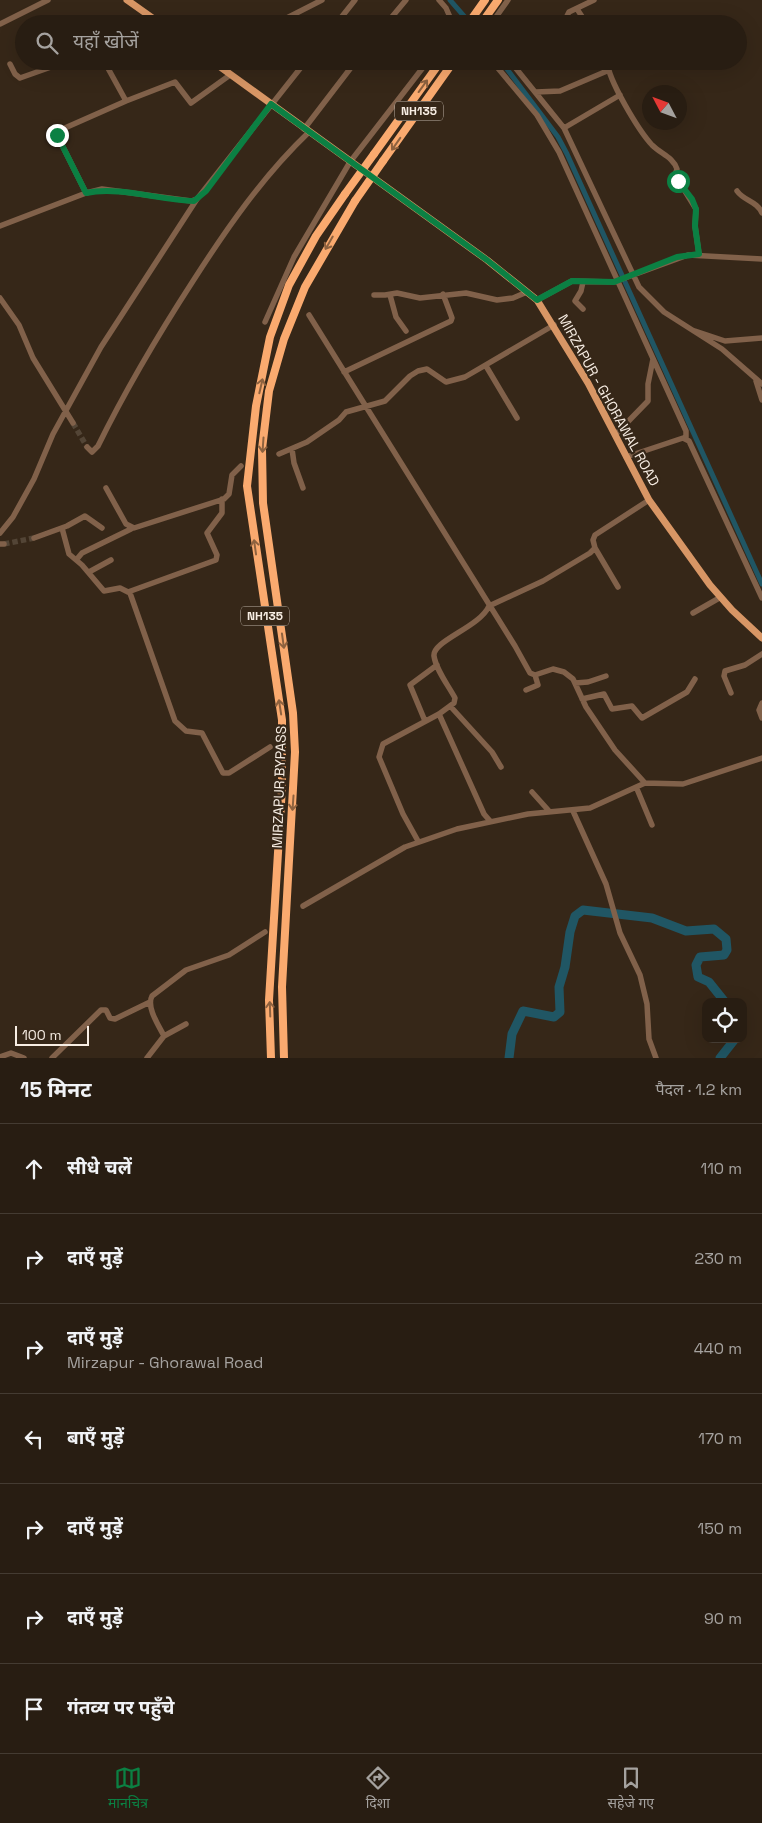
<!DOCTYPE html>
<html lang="hi">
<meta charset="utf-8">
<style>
:root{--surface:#281d12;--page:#30261b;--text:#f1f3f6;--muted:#a5a29f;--line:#443b32;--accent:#0b8043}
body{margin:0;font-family:"Space Grotesk","Noto Sans Devanagari",sans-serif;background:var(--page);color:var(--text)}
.controls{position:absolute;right:15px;bottom:15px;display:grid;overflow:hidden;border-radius:10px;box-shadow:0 5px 20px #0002}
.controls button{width:45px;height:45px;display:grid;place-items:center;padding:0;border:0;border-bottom:1px solid var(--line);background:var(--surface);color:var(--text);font:25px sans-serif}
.compass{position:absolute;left:642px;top:85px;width:45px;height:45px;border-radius:50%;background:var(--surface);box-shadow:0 5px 20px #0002;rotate:311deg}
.scale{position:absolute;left:15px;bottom:12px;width:74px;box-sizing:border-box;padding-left:5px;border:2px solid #f7ede3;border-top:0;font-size:14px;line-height:18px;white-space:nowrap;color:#f7ede3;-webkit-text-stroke:4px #362718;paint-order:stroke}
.stop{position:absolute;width:15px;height:15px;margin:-11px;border:4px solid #0b8043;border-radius:50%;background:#fff}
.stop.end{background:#0b8043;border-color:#fff;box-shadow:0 1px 5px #0008}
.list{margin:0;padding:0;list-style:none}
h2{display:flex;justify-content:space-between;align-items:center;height:65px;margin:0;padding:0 20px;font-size:21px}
h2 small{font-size:16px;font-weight:400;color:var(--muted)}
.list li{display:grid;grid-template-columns:32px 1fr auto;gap:15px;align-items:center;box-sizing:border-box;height:90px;padding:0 20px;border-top:1px solid var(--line)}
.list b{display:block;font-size:19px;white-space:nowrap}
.list p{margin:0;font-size:16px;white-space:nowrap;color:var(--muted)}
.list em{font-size:16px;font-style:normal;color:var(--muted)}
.icon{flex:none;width:28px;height:28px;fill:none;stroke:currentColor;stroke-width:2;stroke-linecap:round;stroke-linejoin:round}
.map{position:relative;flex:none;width:762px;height:1058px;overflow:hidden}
.search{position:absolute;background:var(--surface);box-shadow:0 5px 20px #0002;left:15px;right:15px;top:15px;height:55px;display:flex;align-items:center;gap:12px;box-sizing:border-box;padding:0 18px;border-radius:28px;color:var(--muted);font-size:19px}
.sheet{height:695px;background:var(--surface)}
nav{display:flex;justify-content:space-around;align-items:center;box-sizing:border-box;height:70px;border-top:1px solid var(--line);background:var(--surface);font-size:14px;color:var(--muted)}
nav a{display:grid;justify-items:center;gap:2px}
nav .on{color:var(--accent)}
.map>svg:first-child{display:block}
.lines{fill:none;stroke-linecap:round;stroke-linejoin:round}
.canal{stroke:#205664;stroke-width:5}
.river{stroke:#205664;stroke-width:9}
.minor-tunnel{stroke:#534536;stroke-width:5.5;stroke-dasharray:5.5 3;stroke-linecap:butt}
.minor{stroke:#81614a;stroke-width:5.5}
.major{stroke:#d89665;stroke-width:7}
.highway{stroke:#faaa6f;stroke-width:8}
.highway-bridge{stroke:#faaa6f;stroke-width:8}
.oneway{stroke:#8e623f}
.route{stroke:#0b8043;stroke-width:6}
.labels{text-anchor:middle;stroke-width:4.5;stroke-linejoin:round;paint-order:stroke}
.shield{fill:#362718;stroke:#bdb2a6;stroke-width:1}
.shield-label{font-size:12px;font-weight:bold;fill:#f7ede3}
.street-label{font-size:14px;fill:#f7ede3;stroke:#362718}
</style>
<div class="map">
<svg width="762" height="1058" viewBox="0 0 762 1058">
<rect width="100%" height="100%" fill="#362718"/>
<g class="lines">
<!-- canal -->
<path class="canal" d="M 450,0 L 470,23
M 501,61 L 558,137 L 567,154 L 762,584"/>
<!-- river -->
<path class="river" d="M 509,1058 L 512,1034 L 523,1011 L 554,1017 L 560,1012 L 559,987 L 565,967 L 570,932 L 575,916 L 583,910 L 652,918 L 686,931 L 714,929 L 726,939 L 727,950 L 724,955 L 700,957 L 696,965 L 698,977 L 709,982 L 725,1002
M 720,1058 L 735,1039"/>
<!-- minor-tunnel -->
<path class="minor-tunnel" d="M 73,423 L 87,447
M 4,544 L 34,538"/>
<!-- minor -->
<path class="minor" d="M 439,0 L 446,8 L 453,24
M 577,9 L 587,24
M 0,24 L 48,0
M 135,24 L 148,15
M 275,24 L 322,0
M 336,24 L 355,0
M 386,24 L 406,0
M 491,24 L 508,0
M 558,24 L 565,20 L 569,12 L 594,0
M 104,61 L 126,101 L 175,82 L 191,103 L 230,75
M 492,61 L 537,115 L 559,152 L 686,431 L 686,438
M 510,61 L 564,128 L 639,287 L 664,312 L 722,349 L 762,384
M 607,61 C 608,80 639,131 652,145 C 661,154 673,157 677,169 L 675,175 L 696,209 L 695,226 L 699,254
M 10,64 L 15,74 L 20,78 L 68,61
M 536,92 L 560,91 L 607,71
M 564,128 L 620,95
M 304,129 L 356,61
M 737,191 C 744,201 757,201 762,213
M 86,193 L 60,141 L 58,131 L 126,101
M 0,226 L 86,193 L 102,189 L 191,201 L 197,199 L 306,61
M 583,282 L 581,291 L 575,301 L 583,309
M 374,295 L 385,295 L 397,293 L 420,298 L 466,293 L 497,300 L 513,298 L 527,292
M 390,295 L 396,317 L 406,331
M 0,298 L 19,325 L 33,358 L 73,423
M 537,300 L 572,281 L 614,282 L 688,255 L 762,259
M 309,315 L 515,646 L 530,673 L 535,675 L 553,669 L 564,672 L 573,679 L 586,707 L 615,750 L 645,783
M 265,322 L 294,257 L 350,162 L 428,61
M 695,331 L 725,341 L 762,338
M 486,366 L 517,418
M 344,372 L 451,321 L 452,318 L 443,294
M 756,381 L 762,400
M 615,435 L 648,401 L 648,384 L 653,359
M 87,447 L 92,452 L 98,446 C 126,389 158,335 193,281 C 227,228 263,176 309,132
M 292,449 L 294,463 L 303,488
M 279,454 L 307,442 L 339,420 L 346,412 L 385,401 L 410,376 L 418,371 L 427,369 L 446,382 L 465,377 L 554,325
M 626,457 L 683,438 L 689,441 L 762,598
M 106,488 L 126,524 L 134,528 L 224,499 L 229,494 L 232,475 L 241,466
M 62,528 L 69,554 L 82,565 L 104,591 L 120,588 L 130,593 L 175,721 L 186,731 L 202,733 L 223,773 L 229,773 L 270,747
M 0,533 L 13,517 L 34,479 L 53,434 L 101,347 L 197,199
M 34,538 L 67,526 L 85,516 L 102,528
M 0,544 L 4,544
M 595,548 L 618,587
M 77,559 L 82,553 L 131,529
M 89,572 L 111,560
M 128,592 L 216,560 L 217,555 L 207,533 L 222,513 L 222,499
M 693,613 L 721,597
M 575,683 L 588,682 L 606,676
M 526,690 L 538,685 L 535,675
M 731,693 L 724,676 L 725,671 L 745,665 L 762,654
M 582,699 L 604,694 L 612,709 L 632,706 L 642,718 L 687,692 L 695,679
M 762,703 L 759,710 L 762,718
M 451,707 L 492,752 L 501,767
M 439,714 L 484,814 L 490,821
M 425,721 L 410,685 L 437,665
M 637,789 L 652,825
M 532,792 L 549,811
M 573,811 L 606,884 L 620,933 L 640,975 L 647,1004 L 649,1039 L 656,1058
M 418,841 L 403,814 L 379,757 L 383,744 L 439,714 L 454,703 L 455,698 C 448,685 436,670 434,656 C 432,641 480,627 489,606 L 543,581 L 590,553 L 595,548 L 593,540 L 595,535 L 649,500
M 303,906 L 405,847 L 457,829 L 528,814 L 590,808 L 645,783 L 683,784 L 762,758
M 164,1036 C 159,1026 146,1007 152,996 L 186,970 L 229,955 L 265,932
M 0,1057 L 11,1053 L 24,1058
M 52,1058 L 101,1010 L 106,1010 L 110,1018 L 115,1019 L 150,1002
M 147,1058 L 164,1036 L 186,1024"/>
<!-- major -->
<path class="major" d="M 127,0 L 161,24
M 212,61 L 487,260 L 537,300 L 588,383 L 649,500 L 710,585 L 732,610 L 762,638"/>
<!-- highway -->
<path class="highway" d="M 468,24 L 485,0
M 481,24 L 498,0
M 374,154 L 441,61
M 383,161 L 454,61
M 271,1058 L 269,1000 L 282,787 L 282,720 L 247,486 L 256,406 L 270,337 L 289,285 L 316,236 L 345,194
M 284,1058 L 282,987 L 295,752 L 293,713 L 263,503 L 262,449 L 269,391 L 284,339 L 305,287 L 355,201"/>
<!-- highway-bridge -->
<path class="highway-bridge" d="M 345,194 L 374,154
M 355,201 L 383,161"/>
</g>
<!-- one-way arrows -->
<defs><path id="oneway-shaft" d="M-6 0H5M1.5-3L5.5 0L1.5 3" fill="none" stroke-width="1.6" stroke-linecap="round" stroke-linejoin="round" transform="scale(1.25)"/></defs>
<g class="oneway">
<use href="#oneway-shaft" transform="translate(423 86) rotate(-54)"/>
<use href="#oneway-shaft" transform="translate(396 144) rotate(125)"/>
<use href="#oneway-shaft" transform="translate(329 243) rotate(120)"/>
<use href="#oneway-shaft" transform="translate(261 386) rotate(-77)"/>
<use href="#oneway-shaft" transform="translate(263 445) rotate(94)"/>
<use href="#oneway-shaft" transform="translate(255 547) rotate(-98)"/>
<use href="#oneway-shaft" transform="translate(283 641) rotate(82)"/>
<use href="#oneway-shaft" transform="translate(280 707) rotate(-99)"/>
<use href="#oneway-shaft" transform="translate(293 803) rotate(94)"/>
<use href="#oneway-shaft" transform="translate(270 1009) rotate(-92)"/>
</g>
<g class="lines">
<!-- route -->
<path class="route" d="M 57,135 L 86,193 C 119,186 159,200 194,201 L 206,191 L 271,104 L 487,260 L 537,300 L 572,281 L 614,282 L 677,257 L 699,254 L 695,226 L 696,209 L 692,199 L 678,181"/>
</g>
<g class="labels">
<!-- shield labels -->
<g class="shield">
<rect x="395" y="101.5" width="48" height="19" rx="4"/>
<rect x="241" y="606.5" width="48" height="19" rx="4"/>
</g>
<g class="shield-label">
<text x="419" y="115">NH135</text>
<text x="265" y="620">NH135</text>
</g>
<!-- street labels -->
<g class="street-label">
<text transform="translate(609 400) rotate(61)" y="5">MIRZAPUR - GHORAWAL ROAD</text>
<text transform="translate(279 787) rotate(-88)" y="5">MIRZAPUR BYPASS</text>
</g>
</g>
</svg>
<div class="controls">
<button><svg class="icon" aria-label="locate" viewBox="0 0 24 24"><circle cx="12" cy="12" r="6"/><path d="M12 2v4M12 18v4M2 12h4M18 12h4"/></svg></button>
</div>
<svg class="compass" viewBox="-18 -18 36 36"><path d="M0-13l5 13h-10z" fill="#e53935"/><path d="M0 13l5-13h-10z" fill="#a5a29f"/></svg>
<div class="scale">100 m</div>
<div class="stop" style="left:678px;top:181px"></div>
<div class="stop end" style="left:57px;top:135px"></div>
<div class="search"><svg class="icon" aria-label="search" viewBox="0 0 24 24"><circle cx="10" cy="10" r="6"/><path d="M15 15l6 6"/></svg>यहाँ खोजें</div>
</div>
<section class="sheet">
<h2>15 मिनट<small>पैदल · 1.2 km</small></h2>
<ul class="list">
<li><svg class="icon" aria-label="ahead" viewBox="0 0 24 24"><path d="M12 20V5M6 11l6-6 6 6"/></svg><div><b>सीधे चलें</b></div><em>110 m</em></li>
<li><svg class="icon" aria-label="right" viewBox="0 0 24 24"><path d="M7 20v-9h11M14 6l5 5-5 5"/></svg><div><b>दाएँ मुड़ें</b></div><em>230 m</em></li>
<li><svg class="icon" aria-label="right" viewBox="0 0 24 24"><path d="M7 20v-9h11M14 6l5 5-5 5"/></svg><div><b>दाएँ मुड़ें</b><p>Mirzapur - Ghorawal Road</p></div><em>440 m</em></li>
<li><svg class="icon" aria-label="left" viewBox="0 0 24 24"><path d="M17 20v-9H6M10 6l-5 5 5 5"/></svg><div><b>बाएँ मुड़ें</b></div><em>170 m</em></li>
<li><svg class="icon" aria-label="right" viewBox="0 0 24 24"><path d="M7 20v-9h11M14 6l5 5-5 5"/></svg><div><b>दाएँ मुड़ें</b></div><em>150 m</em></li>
<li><svg class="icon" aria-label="right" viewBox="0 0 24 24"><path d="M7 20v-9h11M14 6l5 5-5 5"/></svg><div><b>दाएँ मुड़ें</b></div><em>90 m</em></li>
<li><svg class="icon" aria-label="arrive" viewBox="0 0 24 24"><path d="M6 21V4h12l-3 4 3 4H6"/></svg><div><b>गंतव्य पर पहुँचे</b></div></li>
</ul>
</section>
<nav>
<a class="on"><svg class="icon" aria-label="map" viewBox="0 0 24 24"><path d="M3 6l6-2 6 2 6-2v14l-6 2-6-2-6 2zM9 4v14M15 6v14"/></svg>मानचित्र</a>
<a><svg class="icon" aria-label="directions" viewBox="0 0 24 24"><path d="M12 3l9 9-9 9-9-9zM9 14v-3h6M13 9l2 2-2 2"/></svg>दिशा</a>
<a><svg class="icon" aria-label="saved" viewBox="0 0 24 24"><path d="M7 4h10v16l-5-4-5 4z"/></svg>सहेजे गए</a>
</nav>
